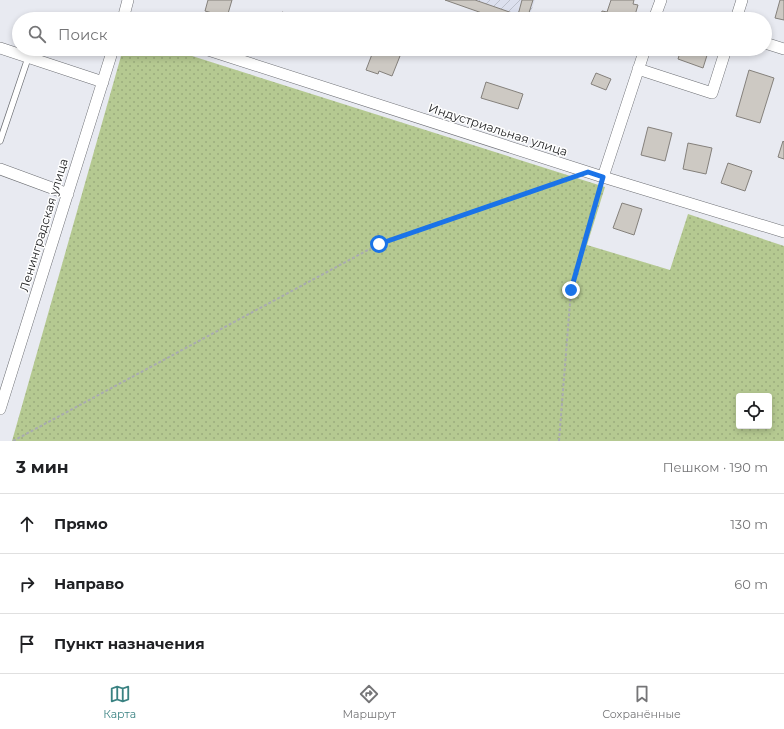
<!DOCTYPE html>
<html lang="ru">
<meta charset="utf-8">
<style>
:root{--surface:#fff;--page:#f2f2f2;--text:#202124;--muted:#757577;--line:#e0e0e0;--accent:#3a8282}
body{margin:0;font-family:Montserrat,sans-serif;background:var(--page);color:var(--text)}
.controls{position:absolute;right:12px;bottom:12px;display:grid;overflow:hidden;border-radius:4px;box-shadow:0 2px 6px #0003}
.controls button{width:36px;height:36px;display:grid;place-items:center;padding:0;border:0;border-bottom:1px solid var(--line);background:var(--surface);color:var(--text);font:20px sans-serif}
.stop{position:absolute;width:12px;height:12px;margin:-9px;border:3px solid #1a73e8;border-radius:50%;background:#fff}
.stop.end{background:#1a73e8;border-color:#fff;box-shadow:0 1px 4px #0008}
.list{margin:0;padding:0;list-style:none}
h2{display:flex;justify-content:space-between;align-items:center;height:52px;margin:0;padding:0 16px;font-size:17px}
h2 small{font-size:13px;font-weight:400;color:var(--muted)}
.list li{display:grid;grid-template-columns:26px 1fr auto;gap:12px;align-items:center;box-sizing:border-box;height:60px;padding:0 16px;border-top:1px solid var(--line)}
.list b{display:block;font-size:15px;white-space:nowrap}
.list em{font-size:13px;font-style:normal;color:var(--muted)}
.icon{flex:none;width:22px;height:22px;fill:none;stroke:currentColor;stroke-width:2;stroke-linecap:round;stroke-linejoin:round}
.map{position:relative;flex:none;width:784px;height:441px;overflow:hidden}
.search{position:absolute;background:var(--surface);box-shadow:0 2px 6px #0003;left:12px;right:12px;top:12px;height:44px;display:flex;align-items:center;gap:10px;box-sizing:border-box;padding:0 14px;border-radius:22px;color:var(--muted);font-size:15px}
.sheet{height:232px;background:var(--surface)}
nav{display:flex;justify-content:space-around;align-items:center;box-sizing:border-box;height:56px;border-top:1px solid var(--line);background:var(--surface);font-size:11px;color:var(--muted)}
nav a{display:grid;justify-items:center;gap:2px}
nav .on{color:var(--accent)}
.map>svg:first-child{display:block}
.industrial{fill:url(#industrial-furrows)}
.grass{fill:url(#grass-dots);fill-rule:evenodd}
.building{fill:#cdc9c3;stroke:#84807b}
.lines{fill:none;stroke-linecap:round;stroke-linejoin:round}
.lane-casing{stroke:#6d6f74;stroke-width:7}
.street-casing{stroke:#6d6f74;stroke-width:12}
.path{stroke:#a9abb0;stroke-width:2;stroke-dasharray:3 2;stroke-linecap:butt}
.lane{stroke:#fff;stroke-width:5.5}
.street{stroke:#fff;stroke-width:11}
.route{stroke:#1a73e8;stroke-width:5}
.labels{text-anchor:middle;stroke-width:3;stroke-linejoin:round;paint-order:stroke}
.street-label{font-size:12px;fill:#1c1d1f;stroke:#fff}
</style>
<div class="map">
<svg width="784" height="441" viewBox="0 0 784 441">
<defs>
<pattern id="industrial-furrows" width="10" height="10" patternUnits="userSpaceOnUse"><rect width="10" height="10" fill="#dce0ee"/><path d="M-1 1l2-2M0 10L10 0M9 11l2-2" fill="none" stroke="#bcc0cc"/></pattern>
<pattern id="grass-dots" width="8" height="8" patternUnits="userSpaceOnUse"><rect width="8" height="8" fill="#b5c991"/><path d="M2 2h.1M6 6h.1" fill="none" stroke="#9bac7d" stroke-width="1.8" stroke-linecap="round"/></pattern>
</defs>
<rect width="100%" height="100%" fill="#e8eaf1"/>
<!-- industrial -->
<path class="industrial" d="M 472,0 L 535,0 L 529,18 Z"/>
<!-- grass -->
<path class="grass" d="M 123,49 L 170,49 L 605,187 L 587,245 L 670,270 L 688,214 L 784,246 L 784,441 L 12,441 ZM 739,396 L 769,396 L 769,426 L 739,426 Z"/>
<!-- building -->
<path class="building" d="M 208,0 L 232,0 L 227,17 L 205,11 Z
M 445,0 L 475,0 L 518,15 L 522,0 L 533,0 L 527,19 L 499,19 Z
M 611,0 L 634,0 L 633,4 L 638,5 L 635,15 L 631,14 L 629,19 L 600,18 L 602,11 L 607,12 Z
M 780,0 L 784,0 L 784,20 L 775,18 Z
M 282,12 L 304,19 L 280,19 Z
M 374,49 L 381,49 L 400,56 L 392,76 L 379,71 L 378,74 L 366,70 Z
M 681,49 L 709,49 L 703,68 L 678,59 Z
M 749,70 L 774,78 L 760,123 L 736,116 Z
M 596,73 L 611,79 L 606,90 L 591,84 Z
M 486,82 L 523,94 L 518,109 L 481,98 Z
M 648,127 L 672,133 L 665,161 L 641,155 Z
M 783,141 L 784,142 L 784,159 L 778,157 Z
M 688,143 L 712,148 L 706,174 L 683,169 Z
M 728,163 L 752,171 L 745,191 L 721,183 Z
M 622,203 L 642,209 L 634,235 L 613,228 Z"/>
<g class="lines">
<!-- lane casing -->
<g class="lane-casing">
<path id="lane" d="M 0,141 L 28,58"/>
</g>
<!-- street casing -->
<g class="street-casing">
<path id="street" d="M 123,19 L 128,0
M 654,19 L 661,0
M 736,19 L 742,0
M 765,43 L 784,49
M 0,48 L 103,82
M 205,49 L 603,177 L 784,232
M 638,69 L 712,93 L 726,49
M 0,169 L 68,194
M 603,177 L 645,49
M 0,409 L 113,49"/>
</g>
<!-- path -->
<path class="path" d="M 13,441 L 379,244 L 570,179
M 559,441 L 571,290 L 600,187"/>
<!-- lane -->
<use href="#lane" class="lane"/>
<!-- street -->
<use href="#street" class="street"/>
</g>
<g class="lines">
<!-- route -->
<path class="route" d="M 379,244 L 588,172 L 603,177 L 571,290"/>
</g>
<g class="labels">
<!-- street labels -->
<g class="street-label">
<text transform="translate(498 130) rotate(18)" y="4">Индустриальная улица</text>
<text transform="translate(44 225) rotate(-73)" y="4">Ленинградская улица</text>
</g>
</g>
</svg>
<div class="controls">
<button><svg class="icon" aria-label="locate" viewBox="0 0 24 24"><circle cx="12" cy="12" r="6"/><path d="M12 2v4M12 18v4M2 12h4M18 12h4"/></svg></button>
</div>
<div class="stop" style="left:379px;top:244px"></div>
<div class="stop end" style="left:571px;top:290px"></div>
<div class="search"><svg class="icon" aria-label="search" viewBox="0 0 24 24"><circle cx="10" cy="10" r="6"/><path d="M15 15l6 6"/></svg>Поиск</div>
</div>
<section class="sheet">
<h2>3 мин<small>Пешком · 190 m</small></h2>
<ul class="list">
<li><svg class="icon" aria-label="ahead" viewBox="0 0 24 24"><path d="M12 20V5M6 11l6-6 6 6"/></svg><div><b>Прямо</b></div><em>130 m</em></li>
<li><svg class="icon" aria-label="right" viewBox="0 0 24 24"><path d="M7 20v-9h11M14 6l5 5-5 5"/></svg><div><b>Направо</b></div><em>60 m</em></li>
<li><svg class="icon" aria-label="arrive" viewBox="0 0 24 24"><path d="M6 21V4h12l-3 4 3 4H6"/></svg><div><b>Пункт назначения</b></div></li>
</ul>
</section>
<nav>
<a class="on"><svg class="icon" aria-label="map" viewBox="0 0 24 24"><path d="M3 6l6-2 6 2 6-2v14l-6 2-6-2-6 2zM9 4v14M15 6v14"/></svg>Карта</a>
<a><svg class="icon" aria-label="directions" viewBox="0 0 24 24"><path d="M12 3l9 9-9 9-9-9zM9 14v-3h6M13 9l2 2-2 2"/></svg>Маршрут</a>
<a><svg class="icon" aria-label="saved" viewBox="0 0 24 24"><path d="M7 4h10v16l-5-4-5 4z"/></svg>Сохранённые</a>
</nav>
